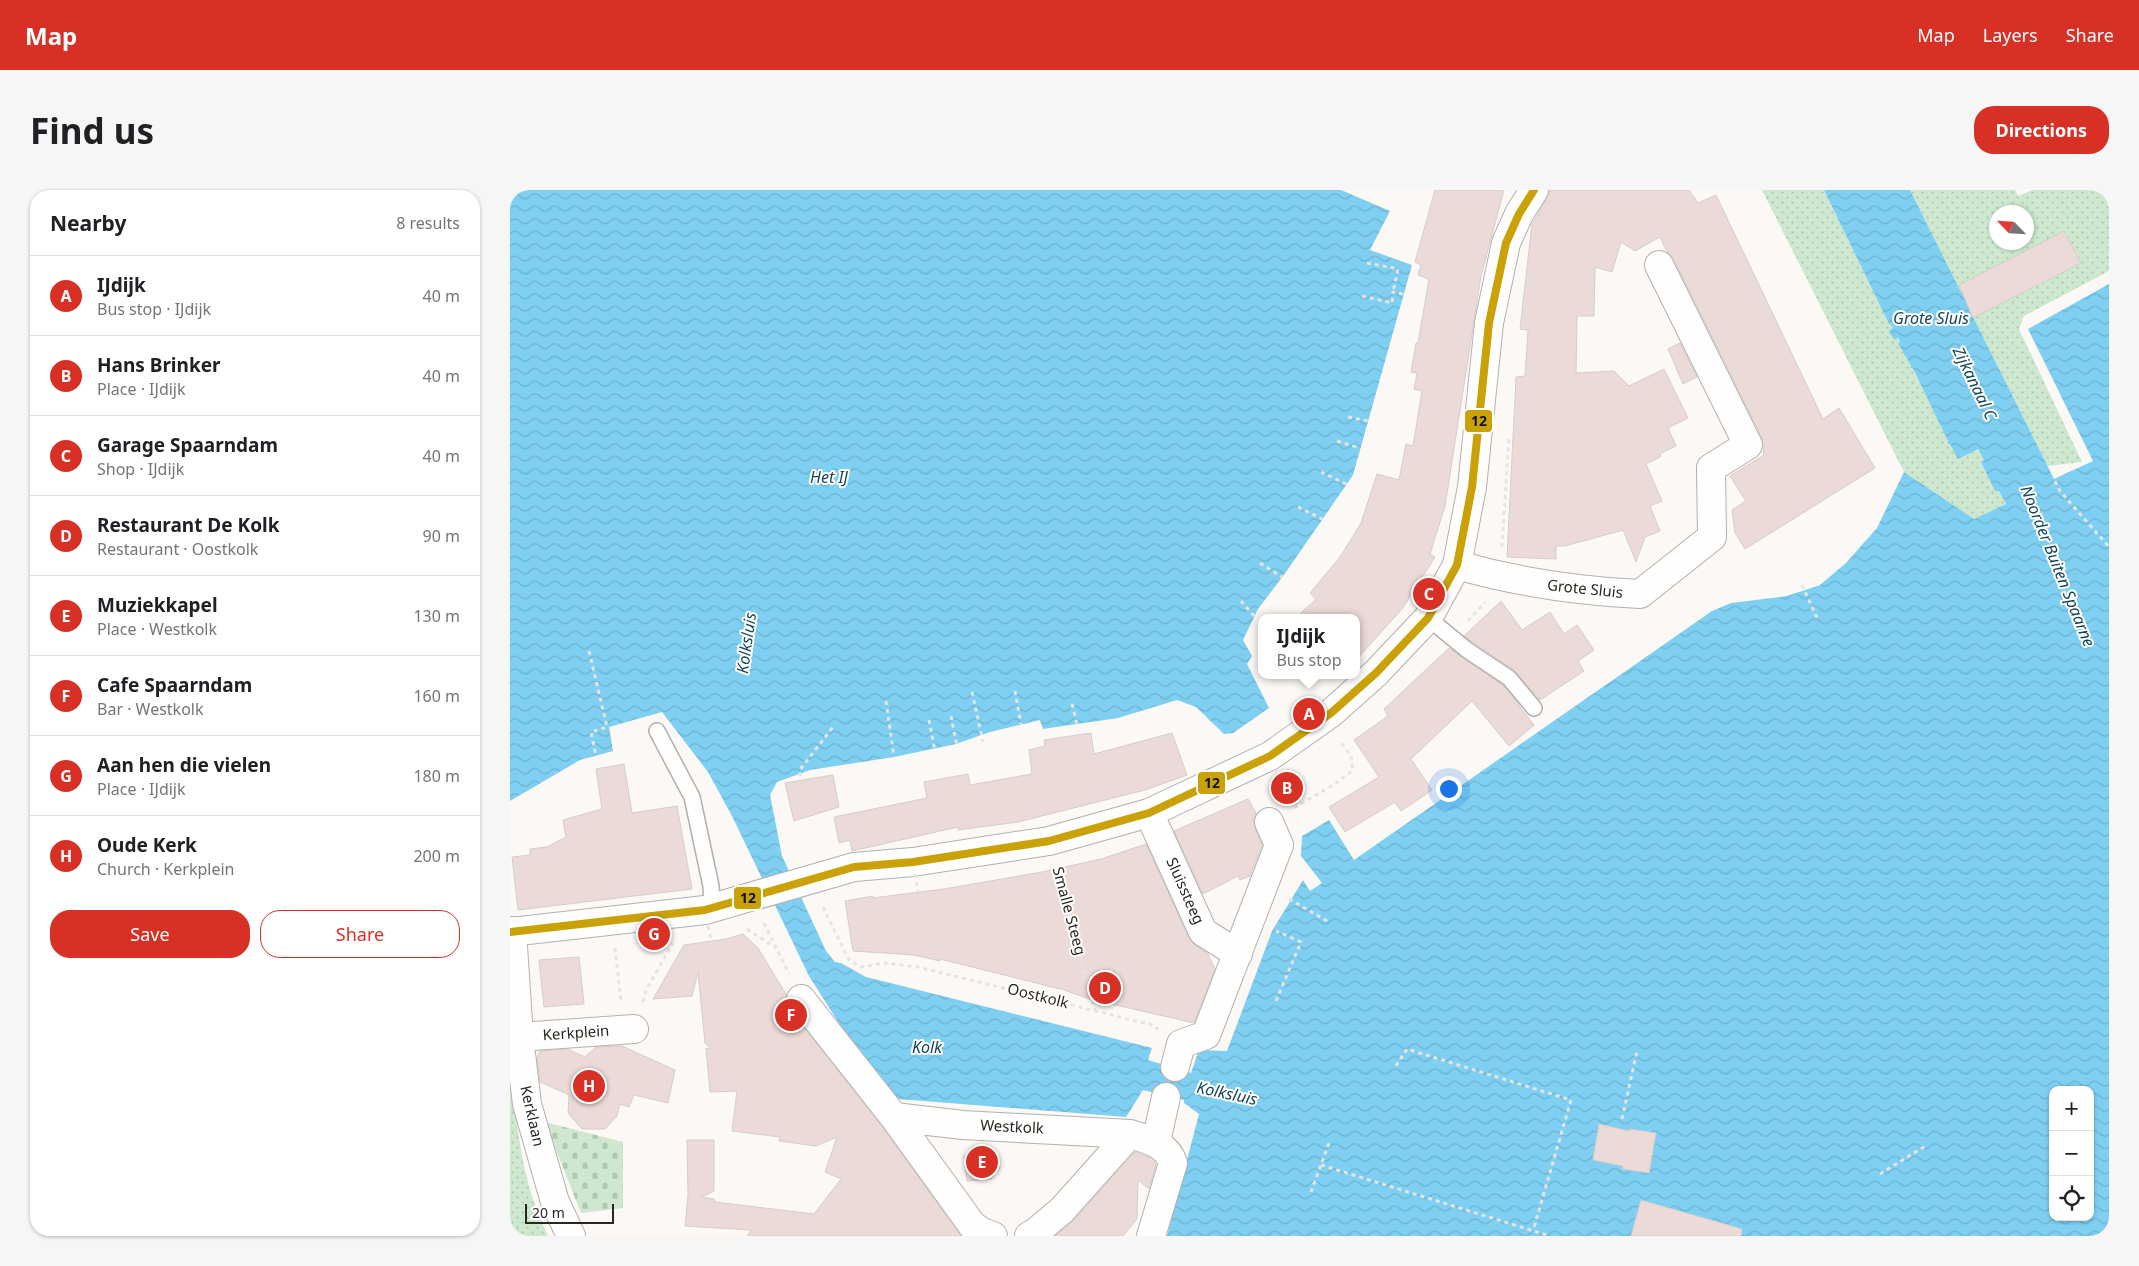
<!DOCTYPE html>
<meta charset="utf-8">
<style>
:root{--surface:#fff;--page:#f6f6f6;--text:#202124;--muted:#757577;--line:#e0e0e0;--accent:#d93025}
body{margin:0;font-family:"Noto Sans",sans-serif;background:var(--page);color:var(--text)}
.controls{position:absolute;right:15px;bottom:15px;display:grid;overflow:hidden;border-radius:10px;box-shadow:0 1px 4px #0004}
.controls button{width:45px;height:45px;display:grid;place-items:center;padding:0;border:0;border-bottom:1px solid var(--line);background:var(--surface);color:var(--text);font:25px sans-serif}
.compass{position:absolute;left:1479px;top:15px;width:45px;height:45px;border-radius:50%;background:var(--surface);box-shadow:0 1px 4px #0004;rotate:295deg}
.scale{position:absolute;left:15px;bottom:12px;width:89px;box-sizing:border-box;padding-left:5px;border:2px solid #2a2620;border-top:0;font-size:14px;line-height:18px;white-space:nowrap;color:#2a2620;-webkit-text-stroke:4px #fff;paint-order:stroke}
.you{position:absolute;left:938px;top:598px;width:18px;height:18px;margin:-12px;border:4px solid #fff;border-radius:50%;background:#1a73e8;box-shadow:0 0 0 8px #1a73e833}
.badge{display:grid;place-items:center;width:32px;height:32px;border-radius:50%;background:var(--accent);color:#fff;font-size:16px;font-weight:700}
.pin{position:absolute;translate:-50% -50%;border:2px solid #fff;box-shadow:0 1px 5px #0006}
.popup{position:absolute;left:748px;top:424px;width:102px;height:65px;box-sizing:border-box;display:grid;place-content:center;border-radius:10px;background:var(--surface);filter:drop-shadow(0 1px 4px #0005);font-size:16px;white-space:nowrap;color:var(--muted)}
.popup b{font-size:19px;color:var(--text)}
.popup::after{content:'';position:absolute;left:50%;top:100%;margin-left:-10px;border:10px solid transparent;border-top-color:var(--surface)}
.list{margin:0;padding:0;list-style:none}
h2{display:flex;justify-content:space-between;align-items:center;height:65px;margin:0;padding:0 20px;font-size:21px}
h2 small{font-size:16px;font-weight:400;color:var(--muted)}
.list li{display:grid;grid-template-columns:32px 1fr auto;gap:15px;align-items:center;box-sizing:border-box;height:80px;padding:0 20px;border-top:1px solid var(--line)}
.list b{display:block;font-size:19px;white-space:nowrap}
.list p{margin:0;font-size:16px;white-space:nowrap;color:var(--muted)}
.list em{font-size:16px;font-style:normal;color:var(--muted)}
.actions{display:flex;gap:10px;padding:15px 20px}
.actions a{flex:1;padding:11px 0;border:1px solid var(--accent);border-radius:20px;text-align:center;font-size:18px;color:var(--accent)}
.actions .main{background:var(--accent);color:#fff}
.icon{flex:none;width:28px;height:28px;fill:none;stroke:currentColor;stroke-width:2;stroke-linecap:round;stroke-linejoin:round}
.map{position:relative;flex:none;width:1599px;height:1046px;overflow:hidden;border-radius:20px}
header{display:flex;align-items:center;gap:30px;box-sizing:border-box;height:70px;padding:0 25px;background:var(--accent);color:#fff}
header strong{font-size:24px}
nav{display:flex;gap:28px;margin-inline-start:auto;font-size:18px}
.intro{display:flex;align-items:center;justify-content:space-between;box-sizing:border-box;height:120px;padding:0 30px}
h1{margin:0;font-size:35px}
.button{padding:12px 22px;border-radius:20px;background:var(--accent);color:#fff;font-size:18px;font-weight:700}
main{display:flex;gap:30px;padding:0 30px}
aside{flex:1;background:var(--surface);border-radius:20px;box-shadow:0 1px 4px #0004}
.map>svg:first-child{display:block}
.grass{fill:url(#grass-dots);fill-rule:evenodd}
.cemetery{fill:url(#cemetery-stones)}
.water{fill:url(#water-waves);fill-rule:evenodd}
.building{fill:#ebdad8;stroke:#d3cecc}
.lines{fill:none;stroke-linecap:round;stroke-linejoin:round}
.lane-casing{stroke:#b4b0ac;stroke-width:18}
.street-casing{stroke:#b4b0ac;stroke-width:30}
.secondary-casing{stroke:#b4b0ac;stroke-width:30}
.path{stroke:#e5e4e2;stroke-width:3;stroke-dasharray:4 4;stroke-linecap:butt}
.lane{stroke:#fefefe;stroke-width:15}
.street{stroke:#fefefe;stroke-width:28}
.secondary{stroke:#fefefe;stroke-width:28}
.path-bridge{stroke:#e5e4e2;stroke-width:3;stroke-dasharray:4 4;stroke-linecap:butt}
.bus-1-casing{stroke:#fff;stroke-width:11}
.bus-1{stroke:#caa208;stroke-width:8}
.labels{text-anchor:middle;stroke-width:4;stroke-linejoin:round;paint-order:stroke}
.street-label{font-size:15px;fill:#2a2620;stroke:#fff}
.water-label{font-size:16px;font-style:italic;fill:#134458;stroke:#fff}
.line-badge{stroke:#fff;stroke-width:2}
.pale-badge-label{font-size:14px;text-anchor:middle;font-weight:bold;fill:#111}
</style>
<header>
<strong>Map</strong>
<nav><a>Map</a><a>Layers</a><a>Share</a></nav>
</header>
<div class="intro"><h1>Find us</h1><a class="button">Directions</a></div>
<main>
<aside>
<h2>Nearby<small>8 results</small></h2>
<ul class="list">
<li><span class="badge">A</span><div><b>IJdijk</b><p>Bus stop · IJdijk</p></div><em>40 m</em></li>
<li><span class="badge">B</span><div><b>Hans Brinker</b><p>Place · IJdijk</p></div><em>40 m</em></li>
<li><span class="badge">C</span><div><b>Garage Spaarndam</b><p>Shop · IJdijk</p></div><em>40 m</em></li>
<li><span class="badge">D</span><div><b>Restaurant De Kolk</b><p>Restaurant · Oostkolk</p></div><em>90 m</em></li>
<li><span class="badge">E</span><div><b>Muziekkapel</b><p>Place · Westkolk</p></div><em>130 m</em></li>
<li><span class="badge">F</span><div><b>Cafe Spaarndam</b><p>Bar · Westkolk</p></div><em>160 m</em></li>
<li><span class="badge">G</span><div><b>Aan hen die vielen</b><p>Place · IJdijk</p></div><em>180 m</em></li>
<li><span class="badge">H</span><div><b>Oude Kerk</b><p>Church · Kerkplein</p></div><em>200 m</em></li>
</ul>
<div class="actions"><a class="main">Save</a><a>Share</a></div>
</aside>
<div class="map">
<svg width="1599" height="1046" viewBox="0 0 1599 1046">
<defs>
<pattern id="grass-dots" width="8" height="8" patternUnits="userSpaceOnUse" patternTransform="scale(1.25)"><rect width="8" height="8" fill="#cde8cf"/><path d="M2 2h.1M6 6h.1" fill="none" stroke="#b0c7b1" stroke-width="1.8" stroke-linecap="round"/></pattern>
<pattern id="cemetery-stones" width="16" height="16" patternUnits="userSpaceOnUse" patternTransform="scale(1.25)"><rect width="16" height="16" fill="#cde8cf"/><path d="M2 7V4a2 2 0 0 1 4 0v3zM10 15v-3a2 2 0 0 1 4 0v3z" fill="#b0c7b1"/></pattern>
<pattern id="water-waves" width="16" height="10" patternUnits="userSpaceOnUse" patternTransform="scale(1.25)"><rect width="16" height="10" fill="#7ecff1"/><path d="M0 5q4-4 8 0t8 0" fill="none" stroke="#6db2ce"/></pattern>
</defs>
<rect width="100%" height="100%" fill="#fbf8f5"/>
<!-- grass -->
<path class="grass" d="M 1252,0 L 1314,0 L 1378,132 L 1383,139 L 1380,141 L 1384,150 L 1388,148 L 1390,152 L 1389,153 L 1440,253 L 1468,259 L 1474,270 L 1471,272 L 1485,301 L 1489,301 L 1496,314 L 1464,329 L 1394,282 Z
M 1400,0 L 1505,0 L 1508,6 L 1522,0 L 1599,0 L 1599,81 L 1514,126 L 1509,139 L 1572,272 L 1537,276 L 1460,121 L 1551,51 L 1451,102 ZM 1486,22 L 1516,22 L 1516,52 L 1486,52 Z
M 0,829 C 3,902 5,979 38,1046 L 0,1046 Z"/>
<!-- cemetery -->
<path class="cemetery" d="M 35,932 L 113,952 L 113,1018 L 71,1023 Z"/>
<!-- water -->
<path class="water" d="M 0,0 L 831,0 L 880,21 L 860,60 L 902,75 L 843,285 L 776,382 L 748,419 L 733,450 L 742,466 L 737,474 L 759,518 L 723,543 L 714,544 L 686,517 L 667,510 L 608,528 L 533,539 L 530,530 L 480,542 L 446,554 L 384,567 L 300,580 L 267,592 L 260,605 L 272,666 L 316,761 L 325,772 L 331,773 L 356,787 L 642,858 L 638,870 L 681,883 L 689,860 L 717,861 L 762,741 L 793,690 L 800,701 L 812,693 L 791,666 L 792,646 L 819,630 L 844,670 L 1202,421 L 1221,413 L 1277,406 L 1310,395 L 1336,373 L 1367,338 L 1394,282 L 1464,329 L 1496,314 L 1489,301 L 1485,301 L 1471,272 L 1474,270 L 1468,259 L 1448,269 L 1440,254 L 1438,254 L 1438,251 L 1403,179 L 1400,177 L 1401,176 L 1388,153 L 1390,152 L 1388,148 L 1384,150 L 1379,141 L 1383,138 L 1378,132 L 1314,0 L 1400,0 L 1451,102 L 1551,51 L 1460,121 L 1544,289 L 1583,271 L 1518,139 L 1599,94 L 1599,1046 L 657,1046 L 689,924 L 674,913 L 674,910 L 633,900 L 616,927 L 388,909 L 332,838 L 299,786 L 222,626 L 198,582 L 152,522 L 99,537 L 103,561 L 70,570 L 0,611 ZM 1543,900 L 1580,900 L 1580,1027 L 1543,1027 Z"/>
<!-- building -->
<path class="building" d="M 925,0 L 994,0 L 971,86 L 935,316 L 920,364 L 925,367 L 892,419 L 846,470 L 846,428 L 786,428 L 806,409 L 800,403 L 830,367 L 851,333 L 867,284 L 889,290 L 896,254 L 903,256 L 912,201 L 904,199 L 907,183 L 901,182 L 906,153 L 908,153 L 919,89 L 908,85 L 911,75 L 905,72 Z
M 1040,0 L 1179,0 L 1188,13 L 1206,5 L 1313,229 L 1329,218 L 1365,278 L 1235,359 L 1225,343 L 1222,320 L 1236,311 L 1220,286 L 1254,265 L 1252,248 L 1163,68 L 1156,60 L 1150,47 L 1125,61 L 1111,52 L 1102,82 L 1085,77 L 1084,126 L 1067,126 L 1066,183 L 1104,181 L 1119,196 L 1154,179 L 1178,228 L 1158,238 L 1166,256 L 1151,263 L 1150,267 L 1136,274 L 1152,311 L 1140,316 L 1150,341 L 1135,347 L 1126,372 L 1113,340 L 1055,356 L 1046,356 L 1046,369 L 997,367 L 1006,187 L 1015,186 L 1018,140 L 1010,139 L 1022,34 L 1037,8 Z
M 1554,41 L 1571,73 L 1463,128 L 1449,95 Z
M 1170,153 L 1187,187 L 1173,194 L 1158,159 Z
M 991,411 L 1012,440 L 1040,422 L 1054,444 L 1067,435 L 1084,460 L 1068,471 L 1074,481 L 1030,510 L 1004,480 L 954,446 Z
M 939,458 L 993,495 L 1024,535 L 999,556 L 962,511 L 901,569 L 922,600 L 891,621 L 885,612 L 835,642 L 819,617 L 869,587 L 844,550 L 878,526 L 874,519 Z
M 581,543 L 584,564 L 662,543 L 677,585 L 635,600 L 508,632 L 448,640 L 448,637 L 342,661 L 340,650 L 329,653 L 324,627 L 417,608 L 414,592 L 458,584 L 460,595 L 522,584 L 519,560 L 535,556 L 534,550 Z
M 114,574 L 122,623 L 167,616 L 182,699 L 8,720 L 2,667 L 20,665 L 20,659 L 37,657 L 56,647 L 53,630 L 92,619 L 86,579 Z
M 323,585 L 329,617 L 284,631 L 275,593 Z
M 738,609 L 746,623 L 743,631 L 745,638 L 752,655 L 740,686 L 730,690 L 728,686 L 693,704 L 664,641 Z
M 636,654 L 679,748 L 685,755 L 698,764 L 705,779 L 684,833 L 580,809 L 554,800 L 430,769 L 430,771 L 404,765 L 343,761 L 335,711 L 363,706 L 363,708 L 434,699 L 532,682 L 591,669 Z
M 233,744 L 248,758 L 276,804 L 276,811 L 279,819 L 372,936 L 451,1046 L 237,1046 L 241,1040 L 175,1036 L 178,1005 L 177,950 L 204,950 L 204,1001 L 191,1007 L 204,1009 L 205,1012 L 304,1024 L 331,989 L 315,982 L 327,947 L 306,956 L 269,951 L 270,947 L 222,941 L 227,901 L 200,902 L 196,858 L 201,859 L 195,853 L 188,782 L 182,806 L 143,809 L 174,755 L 216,749 Z
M 69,767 L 74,814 L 34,817 L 29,770 Z
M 112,856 L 165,880 L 158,913 L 124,905 L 119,917 L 110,914 L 107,926 L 95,939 L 72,939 L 58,923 L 59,905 L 30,892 L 27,868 L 30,861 L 57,859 L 75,867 L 86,857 Z
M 1089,934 L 1119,941 L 1119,939 L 1146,943 L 1139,983 L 1112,979 L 1113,976 L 1083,970 Z
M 478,955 L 488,964 L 490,978 L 481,989 L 457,991 L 454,967 L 463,956 Z
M 625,962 L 638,967 L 646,974 L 639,999 L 628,990 L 627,1029 L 613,1046 L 545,1046 L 564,1030 Z
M 1131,1010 L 1232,1039 L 1231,1046 L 1121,1046 Z"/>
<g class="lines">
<!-- lane casing -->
<g class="lane-casing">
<path id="lane" d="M 918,428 L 957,460 L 999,488 L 1024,518
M 147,541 L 182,607 L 201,696 L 202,718"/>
</g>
<!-- street casing -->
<g class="street-casing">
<path id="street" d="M 947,375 C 1007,392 1068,401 1130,404 L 1202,347 L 1201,278 L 1238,255 L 1149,75
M 639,623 L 693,742 L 728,764
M 2,741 L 9,847 L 17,914 L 45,1012 L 61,1046
M 291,809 L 384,927 L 462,1035 L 472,1042 L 483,1046
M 9,847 L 124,839
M 665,877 L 671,854 L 696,845 L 769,655 L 759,632
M 384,927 L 453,935 L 620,944 C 637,949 657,954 663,973 L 641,1046
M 646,952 L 656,907
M 519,1046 L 526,1042 L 552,1020 L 620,944"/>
</g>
<!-- secondary casing -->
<g class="secondary-casing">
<path id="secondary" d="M 0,742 L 195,720 L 344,677 L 403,672 L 539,651 L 639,623 L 760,566 L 821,523 L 866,483 L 918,428 L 947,375 L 962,297 L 979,133 L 996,53 L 1009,24 L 1024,0"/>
</g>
<!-- path -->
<path class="path" d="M 857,73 L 888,79 L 883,102
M 852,106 L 882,113 L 883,102 L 893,104
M 838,227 L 858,231
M 827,251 L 850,258
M 811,282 L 840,296
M 1545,291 L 1550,301 L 1599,357
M 788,317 L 812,329
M 992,357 L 999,246
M 750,373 L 772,387
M 1292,395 L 1308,430
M 731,411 L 744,426
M 958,431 L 975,412
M 79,461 L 97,537 L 81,542 L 86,566
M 505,501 L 511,534
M 462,502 L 473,552
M 376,511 L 384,567
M 562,514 L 567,534
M 441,526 L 447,557
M 419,530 L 425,561
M 291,586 L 289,581 L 323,537
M 773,590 L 788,616
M 784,618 L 825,594 L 843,580 L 841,566 L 830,551
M 547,679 L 585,820
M 779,709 L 819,732
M 313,717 L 339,770 L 351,777 L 375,773 L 408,777 L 642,835 L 648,839
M 254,733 L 279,784
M 237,739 L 266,758
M 105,758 L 111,812
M 766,811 L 791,752 L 766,741
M 133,812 L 136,800 L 163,753
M 886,876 L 897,859 L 1061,910 L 1023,1041
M 1112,929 L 1127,861
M 811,975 L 1040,1046
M 1370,984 L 1417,955
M 801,1002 L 819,953"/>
<!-- lane -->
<use href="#lane" class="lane"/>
<!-- street -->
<use href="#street" class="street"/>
<!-- secondary -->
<use href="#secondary" class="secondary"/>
<!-- path-bridge -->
<path class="path-bridge" d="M 405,684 L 408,702
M 198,736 L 202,753"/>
<!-- bus-1 casing -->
<g class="bus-1-casing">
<path id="bus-1" d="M 0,742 L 195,720 L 344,677 L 403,672 L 539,651 L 639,623 L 760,566 L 821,523 L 866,483 L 918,428 L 947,375 L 962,297 L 979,133 L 996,53 L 1009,24 L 1024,0"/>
</g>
<!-- bus-1 -->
<use href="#bus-1" class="bus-1"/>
</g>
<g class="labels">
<!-- street labels -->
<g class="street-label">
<text transform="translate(1075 399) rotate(6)" y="5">Grote Sluis</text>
<text transform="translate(675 701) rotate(66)" y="5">Sluissteeg</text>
<text transform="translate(559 721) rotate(75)" y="5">Smalle Steeg</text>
<text transform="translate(528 806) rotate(14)" y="5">Oostkolk</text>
<text transform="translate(66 843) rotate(-4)" y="5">Kerkplein</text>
<text transform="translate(22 926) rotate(77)" y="5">Kerklaan</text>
<text transform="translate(502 937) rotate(3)" y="5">Westkolk</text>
</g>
<!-- water labels -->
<g class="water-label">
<text x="1421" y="134">Grote Sluis</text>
<text transform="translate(1465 193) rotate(64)" y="6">Zijkanaal C</text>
<text x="319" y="293">Het IJ</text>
<text transform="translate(1548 376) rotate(68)" y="6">Noorder Buiten Spaarne</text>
<text transform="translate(236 453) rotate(-82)" y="6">Kolksluis</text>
<text x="417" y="863">Kolk</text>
<text transform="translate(717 903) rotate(12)" y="6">Kolksluis</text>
</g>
</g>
<g class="line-badge">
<rect x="954" y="219" width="29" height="24" rx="5" fill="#caa208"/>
<rect x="687" y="581" width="29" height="24" rx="5" fill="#caa208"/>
<rect x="223" y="696" width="29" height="24" rx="5" fill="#caa208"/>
</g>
<g class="pale-badge-label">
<text x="969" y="236">12</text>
<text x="702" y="598">12</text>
<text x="238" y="713">12</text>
</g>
</svg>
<div class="controls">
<button>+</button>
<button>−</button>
<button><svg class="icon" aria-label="locate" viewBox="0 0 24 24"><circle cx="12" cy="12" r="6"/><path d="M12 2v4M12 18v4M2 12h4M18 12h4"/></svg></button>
</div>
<svg class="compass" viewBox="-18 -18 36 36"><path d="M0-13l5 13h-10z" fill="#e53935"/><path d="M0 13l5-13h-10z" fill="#757577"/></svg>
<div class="scale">20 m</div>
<div class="you"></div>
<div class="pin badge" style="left:799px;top:524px">A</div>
<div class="popup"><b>IJdijk</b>Bus stop</div>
<div class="pin badge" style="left:777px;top:598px">B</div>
<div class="pin badge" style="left:919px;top:404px">C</div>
<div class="pin badge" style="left:595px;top:798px">D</div>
<div class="pin badge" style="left:472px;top:972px">E</div>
<div class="pin badge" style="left:281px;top:825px">F</div>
<div class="pin badge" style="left:144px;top:744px">G</div>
<div class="pin badge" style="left:79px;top:896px">H</div>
</div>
</main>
